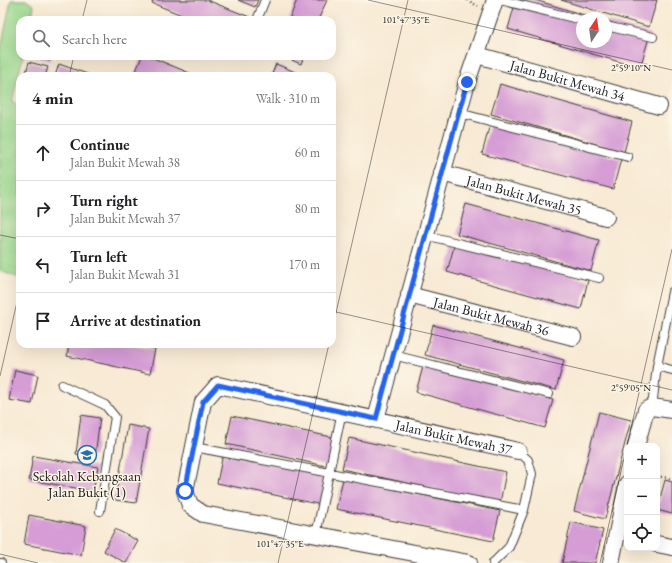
<!DOCTYPE html>
<meta charset="utf-8">
<style>
:root{--surface:#fff;--page:#f2f2f2;--text:#202124;--muted:#757577;--line:#e0e0e0}
body{margin:0;font-family:"EB Garamond",serif;background:var(--page);color:var(--text)}
.controls{position:absolute;right:12px;bottom:12px;display:grid;overflow:hidden;border-radius:8px;box-shadow:0 4px 16px #0002}
.controls button{width:36px;height:36px;display:grid;place-items:center;padding:0;border:0;border-bottom:1px solid var(--line);background:var(--surface);color:var(--text);font:20px sans-serif}
.compass{position:absolute;left:576px;top:12px;width:36px;height:36px;border-radius:50%;background:var(--surface);box-shadow:0 4px 16px #0002;rotate:13deg}
.stop{position:absolute;width:12px;height:12px;margin:-9px;border:3px solid #2563eb;border-radius:50%;background:#fff}
.stop.end{background:#2563eb;border-color:#fff;box-shadow:0 1px 4px #0008}
.list{margin:0;padding:0;list-style:none}
h2{display:flex;justify-content:space-between;align-items:center;height:52px;margin:0;padding:0 16px;font-size:17px}
h2 small{font-size:13px;font-weight:400;color:var(--muted)}
.list li{display:grid;grid-template-columns:26px 1fr auto;gap:12px;align-items:center;box-sizing:border-box;height:56px;padding:0 16px;border-top:1px solid var(--line)}
.list b{display:block;font-size:15px;white-space:nowrap}
.list p{margin:0;font-size:13px;white-space:nowrap;color:var(--muted)}
.list em{font-size:13px;font-style:normal;color:var(--muted)}
.icon{flex:none;width:22px;height:22px;fill:none;stroke:currentColor;stroke-width:2;stroke-linecap:round;stroke-linejoin:round}
.map{position:relative;flex:none;width:672px;height:563px;overflow:hidden}
.search{position:absolute;background:var(--surface);box-shadow:0 4px 16px #0002;left:16px;top:16px;width:320px;height:44px;display:flex;align-items:center;gap:10px;box-sizing:border-box;padding:0 14px;border-radius:12px;color:var(--muted);font-size:15px}
.panel{position:absolute;background:var(--surface);box-shadow:0 4px 16px #0002;left:16px;top:72px;width:320px;height:276px;border-radius:12px}
.map>svg:first-child{display:block}
.green{fill:#99d78d;stroke:#5a7a54}
.building{fill:#d59cd5}
.lines{fill:none;stroke-linecap:round;stroke-linejoin:round}
.lane-casing{stroke:#3d3b38;stroke-width:10}
.street-casing{stroke:#3d3b38;stroke-width:18}
.path{stroke:#3d3b38;stroke-width:2.5;stroke-dasharray:1 3;stroke-linecap:butt}
.lane{stroke:#fff;stroke-width:8}
.street{stroke:#fff;stroke-width:16}
.route{stroke:#2563eb;stroke-width:5}
.ticks{fill:none;stroke:#1c1c1c;stroke-width:1;stroke-opacity:0.45}
.labels{text-anchor:middle;stroke-width:3;stroke-linejoin:round;paint-order:stroke}
.street-label{font-size:14px;fill:#1c1c1c;stroke:#fcf5e5}
.poi-label{font-size:14px;fill:#1c1c1c;stroke:#fcf5e5}
.ticks-label{font-size:10px;text-anchor:middle;fill:#1c1c1c;stroke:#fcf5e5;stroke-width:3;stroke-linejoin:round;paint-order:stroke}
</style>
<div class="map">
<svg width="672" height="563" viewBox="0 0 672 563">
<rect width="100%" height="100%" fill="#fcf5e5"/>
<filter id="ink" filterUnits="userSpaceOnUse"><feTurbulence type="fractalNoise" baseFrequency=".025" numOctaves="2"/><feDisplacementMap in="SourceGraphic" scale="8" xChannelSelector="R" yChannelSelector="G"/><feConvolveMatrix kernelMatrix="1 2 1 2 8 2 1 2 1" color-interpolation-filters="sRGB"/></filter>
<filter id="wash" filterUnits="userSpaceOnUse"><feTurbulence type="fractalNoise" baseFrequency=".012" numOctaves="4" result="noise"/><feDisplacementMap in="SourceGraphic" scale="16" xChannelSelector="R" yChannelSelector="G"/><feGaussianBlur stdDeviation="0.9" result="paint"/><feColorMatrix in="noise" values="0 0 0 0 0 0 0 0 0 0 0 0 0 0 0 0 0 1.4 0 .05"/><feComposite in="paint" operator="in"/></filter>
<g filter="url(#wash)">
<rect width="100%" height="100%" fill="#f8ead4"/>
<!-- green -->
<path class="green" d="M 11,0 L 26,0 L 34,6 L 31,20 L 20,20 L 20,56 L 23,56 L 12,102 L 20,105 L 20,278 L 0,271 L 0,53 Z"/>
<g id="blocks">
<!-- building -->
<path class="building" d="M 153,0 L 207,0 L 257,20 L 194,20 L 152,3 Z
M 238,0 L 258,0 L 255,7 Z
M 297,0 L 327,0 L 318,20 L 289,20 Z
M 516,0 L 535,0 L 594,18 L 582,18 L 582,42 L 606,42 L 606,21 L 650,34 L 640,68 L 508,29 Z
M 561,0 L 657,0 L 649,27 Z
M 32,56 L 51,56 L 50,61 Z
M 142,56 L 148,56 L 197,76 L 134,76 Z
M 282,56 L 304,56 L 301,64 Z
M 29,62 L 48,67 L 45,76 L 25,76 Z
M 59,64 L 93,76 L 55,76 Z
M 276,64 L 300,74 L 299,76 L 271,76 Z
M 500,84 L 632,122 L 624,152 L 491,114 Z
M 490,124 L 621,159 L 613,189 L 482,154 Z
M 466,204 L 599,240 L 591,271 L 457,234 Z
M 455,243 L 588,280 L 581,309 L 447,272 Z
M 433,325 L 564,360 L 556,390 L 425,355 Z
M 69,344 L 130,344 L 155,349 L 150,374 L 67,356 Z
M 424,363 L 553,400 L 545,428 L 416,392 Z
M 15,370 L 38,375 L 32,404 L 9,400 Z
M 599,412 L 631,420 L 605,519 L 574,511 Z
M 81,415 L 100,418 L 95,456 L 76,454 Z
M 232,416 L 336,438 L 330,467 L 226,444 Z
M 128,425 L 149,429 L 136,503 L 115,500 Z
M 349,438 L 506,472 L 500,503 L 342,469 Z
M 223,454 L 328,476 L 322,505 L 217,483 Z
M 33,456 L 98,467 L 93,491 L 29,480 Z
M 343,479 L 500,511 L 493,541 L 336,509 Z
M 665,480 L 672,482 L 672,514 L 657,510 Z
M 29,515 L 86,526 L 81,555 L 24,544 Z
M 571,522 L 603,530 L 595,563 L 562,563 Z
M 115,529 L 138,541 L 126,563 L 104,551 Z"/>
</g>
</g>
<g filter="url(#ink)">
<use href="#blocks" fill-opacity="0" stroke="#3d3b38" stroke-width="1"/>
<g class="lines">
<!-- lane casing -->
<g class="lane-casing">
<path id="lane" d="M 500,0 L 582,20
M 257,20 L 265,0
M 606,26 L 653,37
M 459,113 L 628,157
M 425,235 L 599,278
M 393,355 L 549,394
M 657,366 L 672,370
M 62,385 L 105,405 L 115,417 L 100,511
M 652,407 L 657,366 L 672,292
M 194,447 L 524,510
M 316,535 L 342,411
M 0,563 L 1,563
M 493,563 L 509,547 L 524,510 L 532,474 L 528,460 L 518,451"/>
</g>
<!-- street casing -->
<g class="street-casing">
<g id="street">
<path id="s1" d="M 477,55 L 659,106"/>
<path id="s2" d="M 442,173 L 606,217"/>
<path id="s3" d="M 409,295 L 573,337"/>
<path d="M 376,419 L 467,82 L 495,0"/>
<path d="M 636,446 L 646,410 L 652,407 L 672,410"/>
<path d="M 657,544 L 672,547"/>
<path id="s4" d="M 469,563 L 203,514 L 190,505 L 185,491 L 203,402 L 218,385 L 518,451"/>
<path d="M 611,563 L 627,484"/>
</g>
</g>
<!-- path -->
<path class="path" d="M 467,0 L 478,6
M 657,476 L 672,479"/>
<!-- lane -->
<use href="#lane" class="lane"/>
<!-- street -->
<use href="#street" class="street"/>
</g>
</g>
<g class="lines" filter="url(#ink)">
<!-- route -->
<path class="route" d="M 185,491 L 203,402 L 218,385 L 376,419 L 467,82"/>
</g>
<!-- ticks -->
<path class="ticks" d="M 368,0 L 672,70M 82,20 L 87,0M 69,76 L 74,56M 0,235 L 20,239M 332,311 L 672,390M 332,330 L 408,0M 0,376 L 20,289M 0,554 L 38,563M 278,563 L 329,344M 600,563 L 672,249"/>
<!-- icons -->
<defs>
<g id="school-ring" transform="scale(1)"><circle r="9.5" fill="#fcf5e5" stroke="#1f6fb2" stroke-width="1.5"/><path d="M0-5L7-2L0 1L-7-2ZM-4 1L0 2.5L4 1V4Q0 6-4 4Z" fill="#1f6fb2"/></g>
</defs>
<g fill-rule="evenodd">
<use href="#school-ring" x="87" y="455"/>
</g>
<g class="labels">
<!-- street labels -->
<g class="street-label">
<text dy="5" stroke="none"><textPath href="#s1" startOffset="94">Jalan Bukit Mewah 34</textPath></text>
<text dy="5" stroke="none"><textPath href="#s2" startOffset="85">Jalan Bukit Mewah 35</textPath></text>
<text dy="5" stroke="none"><textPath href="#s3" startOffset="85">Jalan Bukit Mewah 36</textPath></text>
<text dy="5" stroke="none"><textPath href="#s4" startOffset="656">Jalan Bukit Mewah 37</textPath></text>
</g>
<!-- poi labels -->
<g class="poi-label">
<text x="87" y="481">Sekolah Kebangsaan<tspan x="87" dy="16">Jalan Bukit (1)</tspan></text>
</g>
</g>
<g class="ticks-label">
<text x="406" y="23">101°47'35"E</text>
<text x="631" y="71">2°59'10"N</text>
<text x="631" y="391">2°59'05"N</text>
<text x="280" y="547">101°47'35"E</text>
</g>
</svg>
<div class="controls">
<button>+</button>
<button>−</button>
<button><svg class="icon" aria-label="locate" viewBox="0 0 24 24"><circle cx="12" cy="12" r="6"/><path d="M12 2v4M12 18v4M2 12h4M18 12h4"/></svg></button>
</div>
<svg class="compass" viewBox="-18 -18 36 36"><path d="M0-13l5 13h-10z" fill="#e53935"/><path d="M0 13l5-13h-10z" fill="#757577"/></svg>
<div class="stop" style="left:185px;top:491px"></div>
<div class="stop end" style="left:467px;top:82px"></div>
<div class="search"><svg class="icon" aria-label="search" viewBox="0 0 24 24"><circle cx="10" cy="10" r="6"/><path d="M15 15l6 6"/></svg>Search here</div>
<section class="panel">
<h2>4 min<small>Walk · 310 m</small></h2>
<ul class="list">
<li><svg class="icon" aria-label="ahead" viewBox="0 0 24 24"><path d="M12 20V5M6 11l6-6 6 6"/></svg><div><b>Continue</b><p>Jalan Bukit Mewah 38</p></div><em>60 m</em></li>
<li><svg class="icon" aria-label="right" viewBox="0 0 24 24"><path d="M7 20v-9h11M14 6l5 5-5 5"/></svg><div><b>Turn right</b><p>Jalan Bukit Mewah 37</p></div><em>80 m</em></li>
<li><svg class="icon" aria-label="left" viewBox="0 0 24 24"><path d="M17 20v-9H6M10 6l-5 5 5 5"/></svg><div><b>Turn left</b><p>Jalan Bukit Mewah 31</p></div><em>170 m</em></li>
<li><svg class="icon" aria-label="arrive" viewBox="0 0 24 24"><path d="M6 21V4h12l-3 4 3 4H6"/></svg><div><b>Arrive at destination</b></div></li>
</ul>
</section>
</div>
